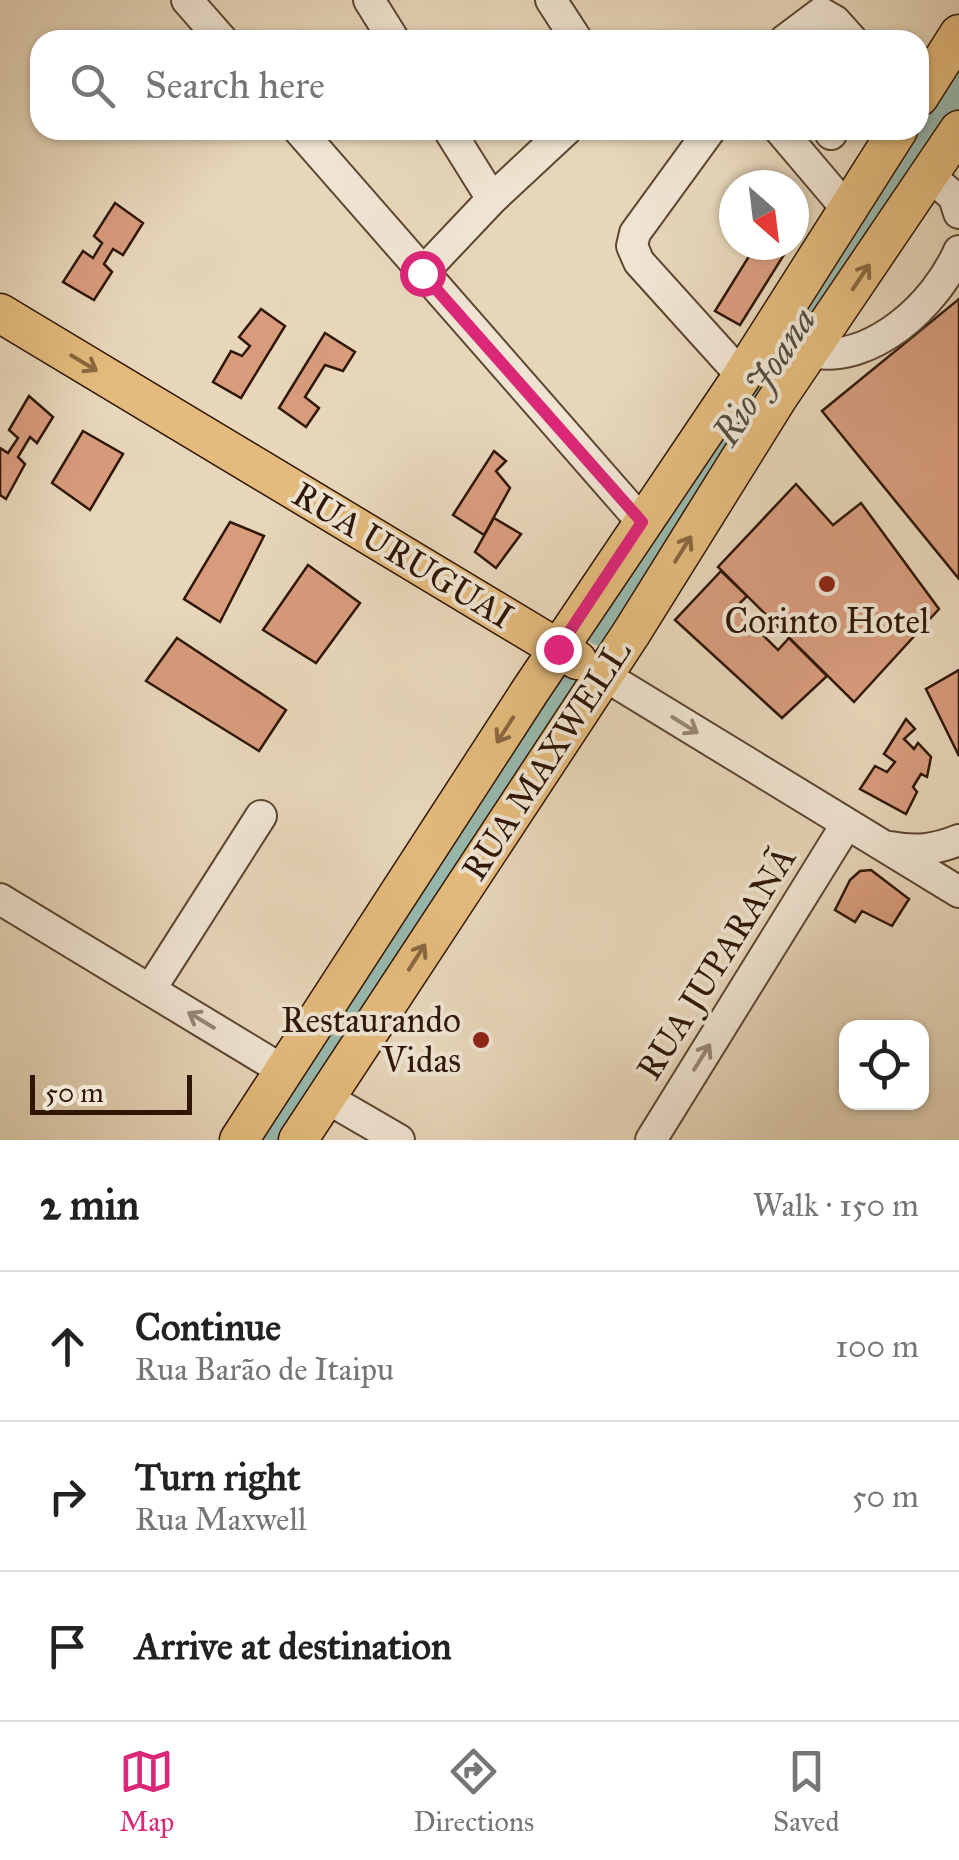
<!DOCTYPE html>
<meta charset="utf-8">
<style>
:root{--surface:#fff;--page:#f2f2f2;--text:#222;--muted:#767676;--line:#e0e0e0;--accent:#db2777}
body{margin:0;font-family:"IM FELL Great Primer",serif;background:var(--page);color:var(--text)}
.controls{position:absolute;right:30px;bottom:30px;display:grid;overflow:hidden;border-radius:20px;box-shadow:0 2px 8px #0004}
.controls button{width:90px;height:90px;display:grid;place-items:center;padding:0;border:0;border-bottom:2px solid var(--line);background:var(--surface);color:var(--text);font:50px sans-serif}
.compass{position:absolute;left:719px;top:170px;width:90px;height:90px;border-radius:50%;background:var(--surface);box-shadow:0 2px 8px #0004;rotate:152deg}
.scale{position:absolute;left:30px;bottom:25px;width:162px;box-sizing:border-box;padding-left:10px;border:5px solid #2f1605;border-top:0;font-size:28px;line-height:35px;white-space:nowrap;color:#2f1605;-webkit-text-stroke:8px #efe4d2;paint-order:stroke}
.stop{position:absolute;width:30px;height:30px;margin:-22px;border:8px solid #db2777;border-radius:50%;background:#fff}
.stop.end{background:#db2777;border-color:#fff;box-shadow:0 2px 10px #0008}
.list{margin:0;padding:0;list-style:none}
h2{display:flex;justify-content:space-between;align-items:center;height:130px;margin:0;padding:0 40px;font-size:42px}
h2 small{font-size:32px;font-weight:400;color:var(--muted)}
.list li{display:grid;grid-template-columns:65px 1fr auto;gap:30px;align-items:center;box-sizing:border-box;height:150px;padding:0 40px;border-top:2px solid var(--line)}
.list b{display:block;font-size:38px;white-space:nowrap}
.list p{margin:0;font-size:32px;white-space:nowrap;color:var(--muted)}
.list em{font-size:32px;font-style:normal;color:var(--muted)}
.icon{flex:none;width:55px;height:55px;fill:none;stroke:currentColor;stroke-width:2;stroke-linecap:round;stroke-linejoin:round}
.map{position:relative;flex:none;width:959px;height:1140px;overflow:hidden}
.search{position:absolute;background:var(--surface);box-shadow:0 2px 8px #0004;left:30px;right:30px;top:30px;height:110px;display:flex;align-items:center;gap:25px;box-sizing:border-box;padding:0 35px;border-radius:30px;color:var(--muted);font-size:38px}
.sheet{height:580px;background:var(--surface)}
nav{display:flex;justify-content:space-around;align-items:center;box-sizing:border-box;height:140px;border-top:2px solid var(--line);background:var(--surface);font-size:28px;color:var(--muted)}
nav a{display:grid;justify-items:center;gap:5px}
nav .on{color:var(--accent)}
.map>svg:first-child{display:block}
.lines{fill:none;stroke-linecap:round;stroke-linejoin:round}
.river{stroke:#97b9ae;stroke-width:40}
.building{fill:#d89c7d;stroke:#2f1605;stroke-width:2.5}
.minor-casing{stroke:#5d4632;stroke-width:34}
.major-casing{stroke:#2f1605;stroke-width:41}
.minor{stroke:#efe4d2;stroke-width:30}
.major{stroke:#e4bb7c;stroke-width:38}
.oneway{stroke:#8a6840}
.oneway2{stroke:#998776}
.route{stroke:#db2777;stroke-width:12}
.poi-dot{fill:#8f2418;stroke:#efe4d2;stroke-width:4}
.labels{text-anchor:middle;stroke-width:8;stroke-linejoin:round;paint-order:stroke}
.street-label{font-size:35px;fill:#2f1605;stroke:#efe4d2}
.poi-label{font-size:35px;fill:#2f1605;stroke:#efe4d2}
.water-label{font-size:38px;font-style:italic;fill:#534f40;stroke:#efe4d2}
</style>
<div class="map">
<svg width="959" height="1140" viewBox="0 0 959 1140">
<rect width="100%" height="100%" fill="#e7d6b9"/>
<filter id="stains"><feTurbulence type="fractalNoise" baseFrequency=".002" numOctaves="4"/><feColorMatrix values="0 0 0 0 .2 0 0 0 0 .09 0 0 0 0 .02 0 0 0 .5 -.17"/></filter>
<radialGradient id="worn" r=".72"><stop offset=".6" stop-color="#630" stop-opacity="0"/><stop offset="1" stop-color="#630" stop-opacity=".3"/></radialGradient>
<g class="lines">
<!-- river -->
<path class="river" d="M 602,626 L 959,76
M 264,1140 L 560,691"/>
</g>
<!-- building -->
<path class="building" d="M 115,203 L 143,223 L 123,255 L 113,249 L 104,264 L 112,272 L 94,300 L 63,282 L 83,251 L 93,258 L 102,243 L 94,236 Z
M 756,245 L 790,245 L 740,325 L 715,311 Z
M 959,299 L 959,579 L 822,411 Z
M 261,309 L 285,326 L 241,398 L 213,382 L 231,351 L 242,356 L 250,346 L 239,337 Z
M 325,333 L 355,352 L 343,371 L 325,365 L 305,397 L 319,408 L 306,427 L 279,408 Z
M 29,396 L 53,417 L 37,443 L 30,437 L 18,457 L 25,464 L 6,499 L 0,495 L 0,448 L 8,453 L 18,438 L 9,430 Z
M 83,431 L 123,454 L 90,510 L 52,483 Z
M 494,451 L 506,461 L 496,471 L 510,488 L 484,535 L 453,515 Z
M 796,484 L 833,525 L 861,503 L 939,609 L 854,702 L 718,567 Z
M 494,518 L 521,534 L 496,568 L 475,552 Z
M 230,522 L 264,536 L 220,622 L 184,599 Z
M 308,565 L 360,603 L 316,663 L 263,630 Z
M 721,571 L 747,596 L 735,608 L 778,650 L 789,638 L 827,676 L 782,718 L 675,620 Z
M 177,638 L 286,710 L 259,751 L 146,681 Z
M 959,670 L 959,756 L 926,689 Z
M 906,719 L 915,729 L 904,739 L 914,749 L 918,743 L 931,757 L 927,777 L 921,774 L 913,787 L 917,792 L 906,814 L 860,789 L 875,766 L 887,772 L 895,762 L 884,754 Z
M 871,870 L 909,899 L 892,926 L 862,911 L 855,922 L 835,910 L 850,880 L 860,871 Z"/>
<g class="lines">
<!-- minor casing -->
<g class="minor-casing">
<path id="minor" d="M 187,0 L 222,40
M 369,0 L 394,40
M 551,0 L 577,40
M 785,40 L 821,13 L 835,21 L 852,40
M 299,130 L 643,523
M 449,130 L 492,199
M 710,130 L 635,233 L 632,246 L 639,262 L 742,376
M 780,130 L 847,209
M 829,130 L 831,134
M 930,176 L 954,197 L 959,213
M 422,273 L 492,199 L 566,130
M 809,352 C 872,365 936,304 959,251
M 602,674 L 959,892
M 890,847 C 916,852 934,850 959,840
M 0,899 L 284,1071
M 150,990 L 261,816
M 325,1097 L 399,1140
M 651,1140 L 846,825"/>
</g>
<!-- major casing -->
<g class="major-casing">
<path id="major" d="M 919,97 L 959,34
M 0,313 L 577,660
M 239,1140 L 530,691 L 742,376 L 898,130
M 298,1140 L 632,632 L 779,396 L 959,130"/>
</g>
<!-- minor -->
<use href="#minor" class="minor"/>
<!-- major -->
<use href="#major" class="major"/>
</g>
<!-- one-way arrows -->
<defs><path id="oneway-shaft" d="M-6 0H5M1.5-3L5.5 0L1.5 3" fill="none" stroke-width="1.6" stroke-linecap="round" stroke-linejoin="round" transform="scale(2.5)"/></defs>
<g class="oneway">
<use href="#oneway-shaft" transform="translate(861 277) rotate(-56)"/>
<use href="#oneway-shaft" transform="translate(84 363) rotate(31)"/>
<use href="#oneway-shaft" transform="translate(683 549) rotate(-58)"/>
<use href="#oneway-shaft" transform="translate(505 730) rotate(123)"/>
<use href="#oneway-shaft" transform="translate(417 957) rotate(-57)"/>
</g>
<g class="oneway2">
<use href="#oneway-shaft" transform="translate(685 725) rotate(32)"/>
<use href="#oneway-shaft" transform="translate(201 1020) rotate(-149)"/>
<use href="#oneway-shaft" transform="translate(702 1057) rotate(-58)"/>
</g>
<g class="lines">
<!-- route -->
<path class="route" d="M 422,273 L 642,522 L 558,649"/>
</g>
<!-- markers -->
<g class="poi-dot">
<circle cx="827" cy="584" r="10"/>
<circle cx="481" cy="1040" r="10"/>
</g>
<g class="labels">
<!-- street labels -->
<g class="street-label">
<text transform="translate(403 555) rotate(31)" y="12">RUA URUGUAI</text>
<text transform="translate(546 760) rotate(-57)" y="12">RUA MAXWELL</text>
<text transform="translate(716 963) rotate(-58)" y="12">RUA JUPARANÃ</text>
</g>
<!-- poi labels -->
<g class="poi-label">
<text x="827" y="633">Corinto Hotel</text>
<text x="461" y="1032" text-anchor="end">Restaurando<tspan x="461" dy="40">Vidas</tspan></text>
</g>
<!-- water labels -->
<g class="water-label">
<text transform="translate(764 376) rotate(-57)" y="13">Rio Joana</text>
</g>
</g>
<rect width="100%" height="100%" filter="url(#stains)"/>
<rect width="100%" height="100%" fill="url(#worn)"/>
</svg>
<div class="controls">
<button><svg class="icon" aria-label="locate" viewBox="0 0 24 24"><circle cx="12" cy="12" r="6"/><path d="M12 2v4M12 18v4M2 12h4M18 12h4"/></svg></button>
</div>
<svg class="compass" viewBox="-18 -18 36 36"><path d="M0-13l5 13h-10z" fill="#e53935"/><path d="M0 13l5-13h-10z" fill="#767676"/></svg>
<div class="scale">50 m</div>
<div class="stop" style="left:422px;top:273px"></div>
<div class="stop end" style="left:558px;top:649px"></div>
<div class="search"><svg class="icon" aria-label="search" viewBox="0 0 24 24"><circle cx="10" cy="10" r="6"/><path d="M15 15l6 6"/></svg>Search here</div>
</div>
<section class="sheet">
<h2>2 min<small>Walk · 150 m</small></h2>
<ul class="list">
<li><svg class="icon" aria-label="ahead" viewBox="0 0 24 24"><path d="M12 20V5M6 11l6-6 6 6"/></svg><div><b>Continue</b><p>Rua Barão de Itaipu</p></div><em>100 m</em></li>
<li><svg class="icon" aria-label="right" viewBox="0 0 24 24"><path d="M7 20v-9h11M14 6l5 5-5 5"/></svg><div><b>Turn right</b><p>Rua Maxwell</p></div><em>50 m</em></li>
<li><svg class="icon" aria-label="arrive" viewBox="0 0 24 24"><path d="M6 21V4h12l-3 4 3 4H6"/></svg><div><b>Arrive at destination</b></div></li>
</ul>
</section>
<nav>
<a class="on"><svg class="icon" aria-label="map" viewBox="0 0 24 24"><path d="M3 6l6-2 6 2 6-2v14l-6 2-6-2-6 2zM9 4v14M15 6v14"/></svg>Map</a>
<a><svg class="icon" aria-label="directions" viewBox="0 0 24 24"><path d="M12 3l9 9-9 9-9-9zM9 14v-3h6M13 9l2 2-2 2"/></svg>Directions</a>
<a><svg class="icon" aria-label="saved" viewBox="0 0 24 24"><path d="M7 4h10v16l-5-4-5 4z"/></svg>Saved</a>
</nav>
